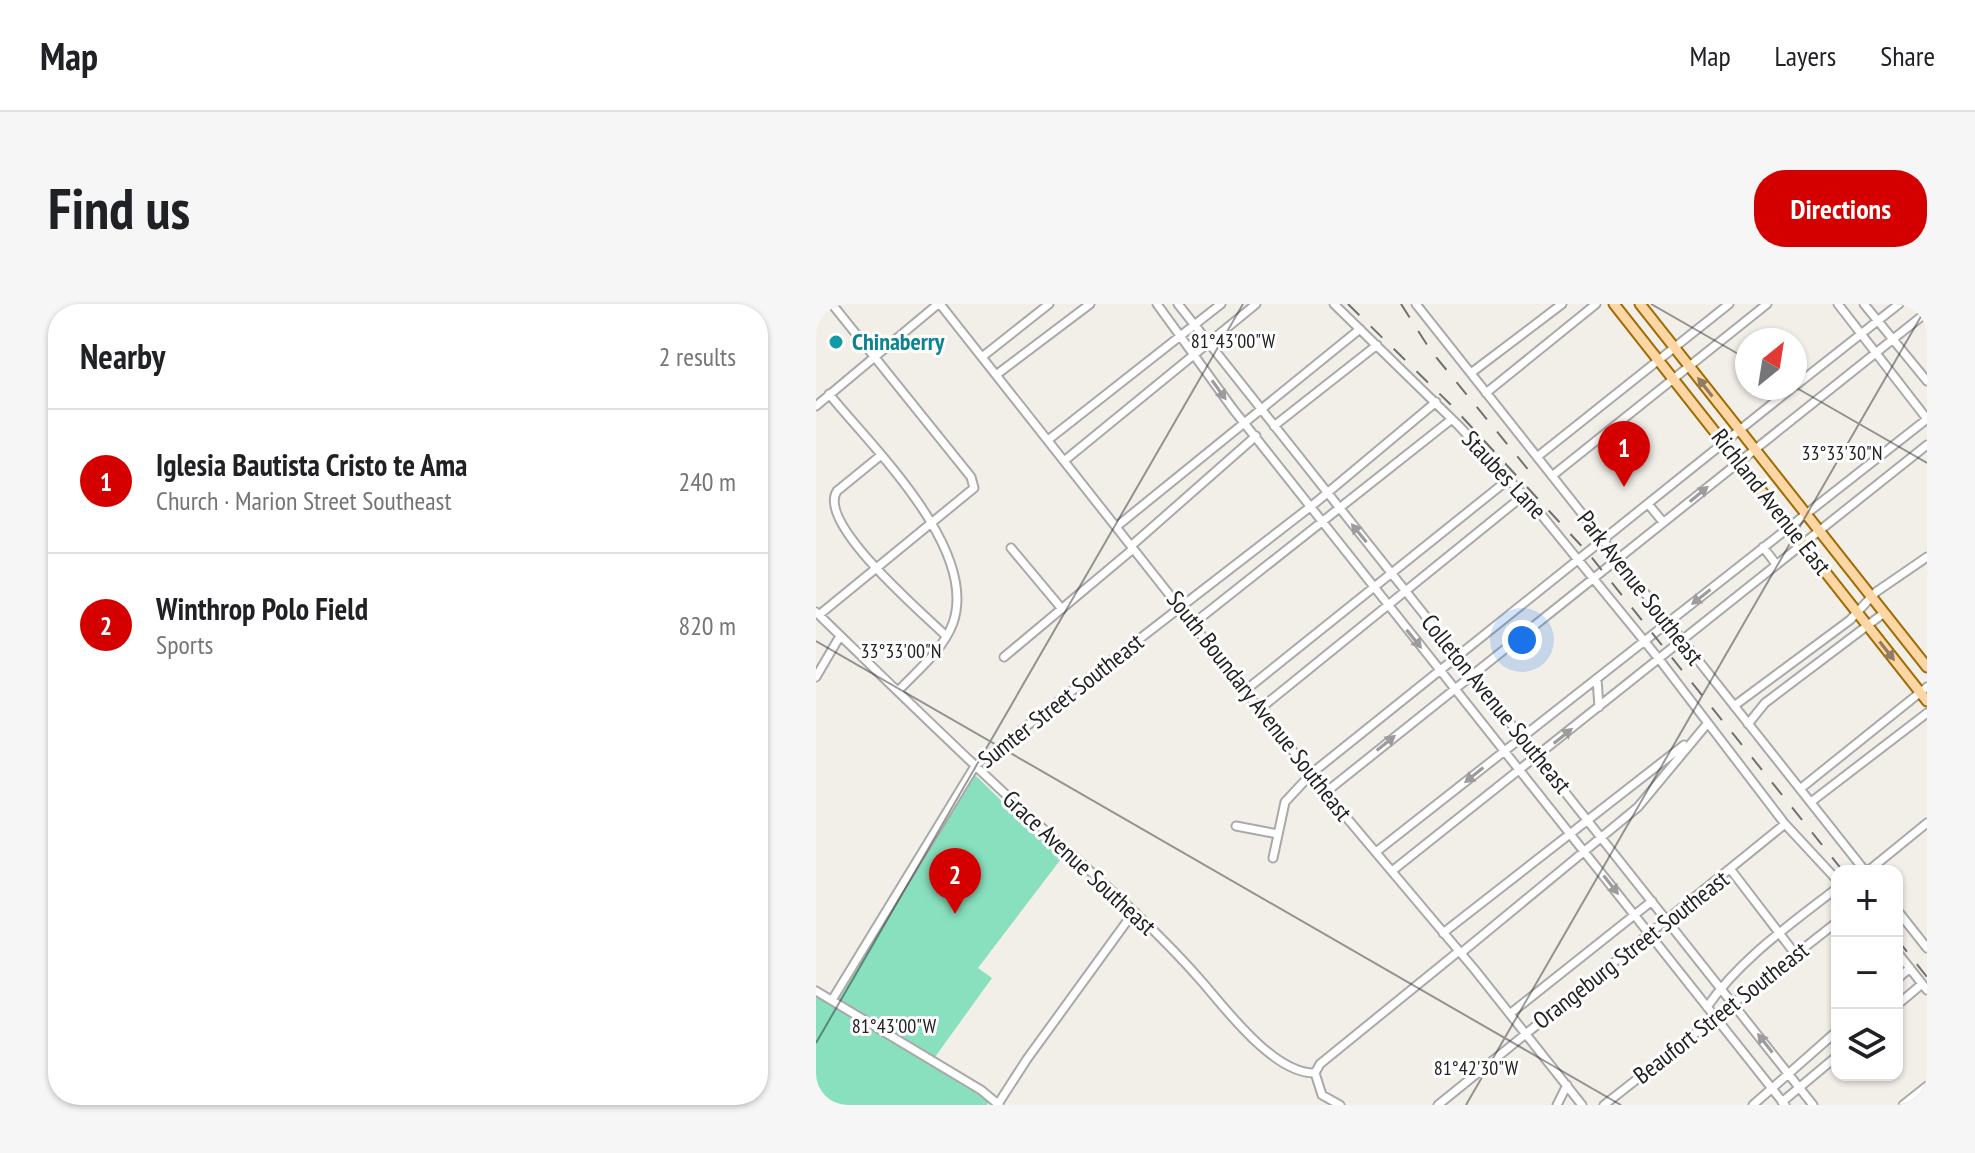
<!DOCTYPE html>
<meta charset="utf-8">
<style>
:root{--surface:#fff;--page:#f6f6f6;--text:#202124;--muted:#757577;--line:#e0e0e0;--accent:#d40000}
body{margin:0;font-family:"PT Sans Narrow",sans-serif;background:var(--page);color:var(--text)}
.controls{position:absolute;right:24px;bottom:24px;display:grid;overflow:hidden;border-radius:16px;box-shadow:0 2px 6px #0004}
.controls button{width:72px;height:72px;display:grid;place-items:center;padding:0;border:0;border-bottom:2px solid var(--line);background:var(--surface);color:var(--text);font:40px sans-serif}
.compass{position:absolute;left:919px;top:24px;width:72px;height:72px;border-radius:50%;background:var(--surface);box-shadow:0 2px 6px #0004;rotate:30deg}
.you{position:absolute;left:706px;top:336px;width:28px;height:28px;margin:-20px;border:6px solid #fff;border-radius:50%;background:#1a73e8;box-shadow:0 0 0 12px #1a73e833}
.badge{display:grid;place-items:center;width:52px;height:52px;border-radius:50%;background:var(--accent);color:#fff;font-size:26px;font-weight:700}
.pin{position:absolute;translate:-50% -66px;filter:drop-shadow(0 2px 4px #0008)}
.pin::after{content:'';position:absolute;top:42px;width:28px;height:24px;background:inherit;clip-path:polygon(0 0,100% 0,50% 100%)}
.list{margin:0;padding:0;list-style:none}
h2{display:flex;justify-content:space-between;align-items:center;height:104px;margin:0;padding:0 32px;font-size:34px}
h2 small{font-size:26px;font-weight:400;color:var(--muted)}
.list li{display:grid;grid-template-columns:52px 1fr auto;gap:24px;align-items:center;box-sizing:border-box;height:144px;padding:0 32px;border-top:2px solid var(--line)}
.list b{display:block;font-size:30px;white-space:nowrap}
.list p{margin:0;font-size:26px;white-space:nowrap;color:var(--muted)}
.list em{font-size:26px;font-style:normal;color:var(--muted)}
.icon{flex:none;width:44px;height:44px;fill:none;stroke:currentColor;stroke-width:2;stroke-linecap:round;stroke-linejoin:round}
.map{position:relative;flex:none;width:1111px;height:801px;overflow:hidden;border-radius:32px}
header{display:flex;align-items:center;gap:48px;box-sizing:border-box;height:112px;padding:0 40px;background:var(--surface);border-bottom:2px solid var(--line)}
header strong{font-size:38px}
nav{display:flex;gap:44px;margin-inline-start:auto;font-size:28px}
.intro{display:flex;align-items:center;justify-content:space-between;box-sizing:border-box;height:192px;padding:0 48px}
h1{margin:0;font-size:56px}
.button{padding:20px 36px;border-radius:32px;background:var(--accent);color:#fff;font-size:28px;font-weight:700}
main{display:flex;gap:48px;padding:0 48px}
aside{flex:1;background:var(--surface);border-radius:32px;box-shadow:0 2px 6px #0004}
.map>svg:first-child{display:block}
.pitch{fill:#88e0be}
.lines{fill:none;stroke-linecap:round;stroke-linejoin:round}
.minor-casing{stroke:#a9a9a9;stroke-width:11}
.major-casing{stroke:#a06b00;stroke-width:13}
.minor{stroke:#fff;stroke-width:7}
.major{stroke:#fcd6a4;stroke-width:9}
.rail{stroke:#707070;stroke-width:2;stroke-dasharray:16 16;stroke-linecap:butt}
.oneway{fill:#8f7c63}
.oneway2{fill:#9c9c9c}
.ticks{fill:none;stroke:#222;stroke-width:2;stroke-opacity:0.45}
.culture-dot{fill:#0f9aa8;stroke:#fff;stroke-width:3}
.labels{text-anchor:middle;stroke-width:6;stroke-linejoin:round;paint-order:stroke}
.culture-label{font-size:24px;font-weight:bold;fill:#0d838f;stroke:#fff;text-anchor:start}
.street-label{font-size:24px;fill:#222;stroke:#fff}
.ticks-label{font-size:20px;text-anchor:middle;fill:#222;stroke:#fff;stroke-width:6;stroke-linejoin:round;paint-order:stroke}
</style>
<header>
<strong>Map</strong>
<nav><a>Map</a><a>Layers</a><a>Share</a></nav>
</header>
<div class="intro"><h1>Find us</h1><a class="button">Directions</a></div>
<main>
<aside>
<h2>Nearby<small>2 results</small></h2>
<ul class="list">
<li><span class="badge">1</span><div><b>Iglesia Bautista Cristo te Ama</b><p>Church · Marion Street Southeast</p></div><em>240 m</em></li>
<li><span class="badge">2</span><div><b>Winthrop Polo Field</b><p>Sports</p></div><em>820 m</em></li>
</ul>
</aside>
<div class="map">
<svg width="1111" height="801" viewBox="0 0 1111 801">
<rect width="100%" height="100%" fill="#f2efe9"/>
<!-- pitch -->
<path class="pitch" d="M 158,470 L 245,555 L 162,664 L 176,674 L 119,753 L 23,695 Z
M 0,692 L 173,797 L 171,801 L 0,801 Z"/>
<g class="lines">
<!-- minor casing -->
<g class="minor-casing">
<path id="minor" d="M 124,0 L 514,494 L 659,666 L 766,801
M 341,0 L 417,105 L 969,801
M 362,0 L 997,801
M 518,0 L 643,122 L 723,208 L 843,355 L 969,520 L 1021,576
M 600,0 L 1049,567
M 1048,0 L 1111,77
M 166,53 L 233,0
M 655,69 L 746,0
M 180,71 L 274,0
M 979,82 L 1083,0
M 670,89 L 780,0
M 13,90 C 56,143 163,245 137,319 C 127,346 102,366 83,386
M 0,102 L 122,0
M 458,122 L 561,41
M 232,136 L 405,0
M 64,152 L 21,187 C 0,219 107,309 130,332
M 721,153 L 913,0
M 248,157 L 440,0
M 736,172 L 951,0
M 833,201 L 847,218
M 300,223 L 544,25
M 315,242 L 440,132
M 947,243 L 960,260
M 195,244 L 246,305
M 0,308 C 70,376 140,445 212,511 C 271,565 335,619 388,680 C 412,708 459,770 499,769
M 3,311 L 158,184 L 155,173 L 16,0
M 378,319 L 636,115
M 188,353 L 317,245
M 0,373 L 24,332
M 781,375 L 783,403
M 431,385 L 693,175
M 918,402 L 1034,316 L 1060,288 L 1111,253
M 445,404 L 708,191
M 932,420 L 949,399 L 1068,309
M 984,485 L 1111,383
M 510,488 L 1111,8
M 995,498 L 1111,409
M 420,522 L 462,530
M 560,548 L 1111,115 L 1022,0
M 457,554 L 469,498 L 496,469 L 976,84
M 915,566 L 980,651
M 576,567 L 1111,141
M 1052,567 L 1111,519
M 1081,606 L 1111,644
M 627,629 L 868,441
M 1081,648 L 1111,686
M 645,649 L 822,503 L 891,420
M 1081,675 L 1094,664
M 0,687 L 165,786 L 183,801
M 16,696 L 159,462 L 498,200 L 620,98
M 1081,701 L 1106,680
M 891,703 C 924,655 976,619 1021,584
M 695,709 L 836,597
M 499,769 L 504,760 L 643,647
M 499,769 L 506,791 L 524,801
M 1101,790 L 1109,801
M 966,798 L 1021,752
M 182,800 L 211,755 L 317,609
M 622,801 L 969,520
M 741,801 L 751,781
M 788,801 L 1021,618
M 937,801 L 1021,727
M 1087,801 L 1111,782"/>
</g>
<!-- major casing -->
<g class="major-casing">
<path id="major" d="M 798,0 L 1111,397
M 824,0 L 1111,363"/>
</g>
<!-- minor -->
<use href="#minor" class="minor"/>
<!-- major -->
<use href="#major" class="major"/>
<!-- rail -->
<path class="rail" d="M 532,0 L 635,101 L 772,249 L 1027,567
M 585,0 L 615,47 L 719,174
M 1081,635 L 1111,673"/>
</g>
<!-- one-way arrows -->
<defs><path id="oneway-solid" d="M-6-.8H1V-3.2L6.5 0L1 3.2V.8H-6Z" transform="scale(2)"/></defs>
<g class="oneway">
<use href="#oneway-solid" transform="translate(889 83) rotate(-128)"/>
<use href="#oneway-solid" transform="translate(1071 347) rotate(52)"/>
</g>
<g class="oneway2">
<use href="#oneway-solid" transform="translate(403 86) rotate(54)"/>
<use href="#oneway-solid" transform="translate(883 190) rotate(-40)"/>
<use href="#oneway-solid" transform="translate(543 229) rotate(-129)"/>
<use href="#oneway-solid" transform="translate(885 293) rotate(142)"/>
<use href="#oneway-solid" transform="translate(598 335) rotate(51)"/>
<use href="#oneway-solid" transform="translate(747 432) rotate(-39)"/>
<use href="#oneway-solid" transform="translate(570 439) rotate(-39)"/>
<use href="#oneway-solid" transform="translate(658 471) rotate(141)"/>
<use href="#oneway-solid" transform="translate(795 581) rotate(52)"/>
<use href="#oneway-solid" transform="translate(949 739) rotate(-128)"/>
</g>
<!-- ticks -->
<path class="ticks" d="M 835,0 L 931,55M 979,83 L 1111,159M 0,337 L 805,801M 0,739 L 427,0M 650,801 L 1111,2"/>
<!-- markers -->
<circle class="culture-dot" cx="20" cy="38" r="8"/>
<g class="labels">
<!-- culture labels -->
<g class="culture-label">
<text x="36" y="46">Chinaberry</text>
</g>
<!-- street labels -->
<g class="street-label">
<text transform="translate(688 171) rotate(47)" y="8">Staubes Lane</text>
<text transform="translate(955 198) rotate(52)" y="8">Richland Avenue East</text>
<text transform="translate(824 284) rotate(52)" y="8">Park Avenue Southeast</text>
<text transform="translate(245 397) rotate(-38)" y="8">Sumter Street Southeast</text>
<text transform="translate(680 400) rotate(51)" y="8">Colleton Avenue Southeast</text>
<text transform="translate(443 402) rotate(52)" y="8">South Boundary Avenue Southeast</text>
<text transform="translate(263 559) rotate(43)" y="8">Grace Avenue Southeast</text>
<text transform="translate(815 646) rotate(-38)" y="8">Orangeburg Street Southeast</text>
<text transform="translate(905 709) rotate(-38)" y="8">Beaufort Street Southeast</text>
</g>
</g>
<g class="ticks-label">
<text x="417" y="44">81°43'00"W</text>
<text x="1026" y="156">33°33'30"N</text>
<text x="85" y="354">33°33'00"N</text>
<text x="78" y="729">81°43'00"W</text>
<text x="660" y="771">81°42'30"W</text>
</g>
</svg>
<div class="controls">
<button>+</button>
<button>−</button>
<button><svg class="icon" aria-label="layers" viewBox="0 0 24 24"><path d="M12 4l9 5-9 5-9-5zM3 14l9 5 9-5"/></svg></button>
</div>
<svg class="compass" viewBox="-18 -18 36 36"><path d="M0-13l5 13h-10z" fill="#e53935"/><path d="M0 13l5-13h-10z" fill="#757577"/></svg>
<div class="you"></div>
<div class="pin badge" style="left:808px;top:183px">1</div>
<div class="pin badge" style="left:139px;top:610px">2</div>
</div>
</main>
